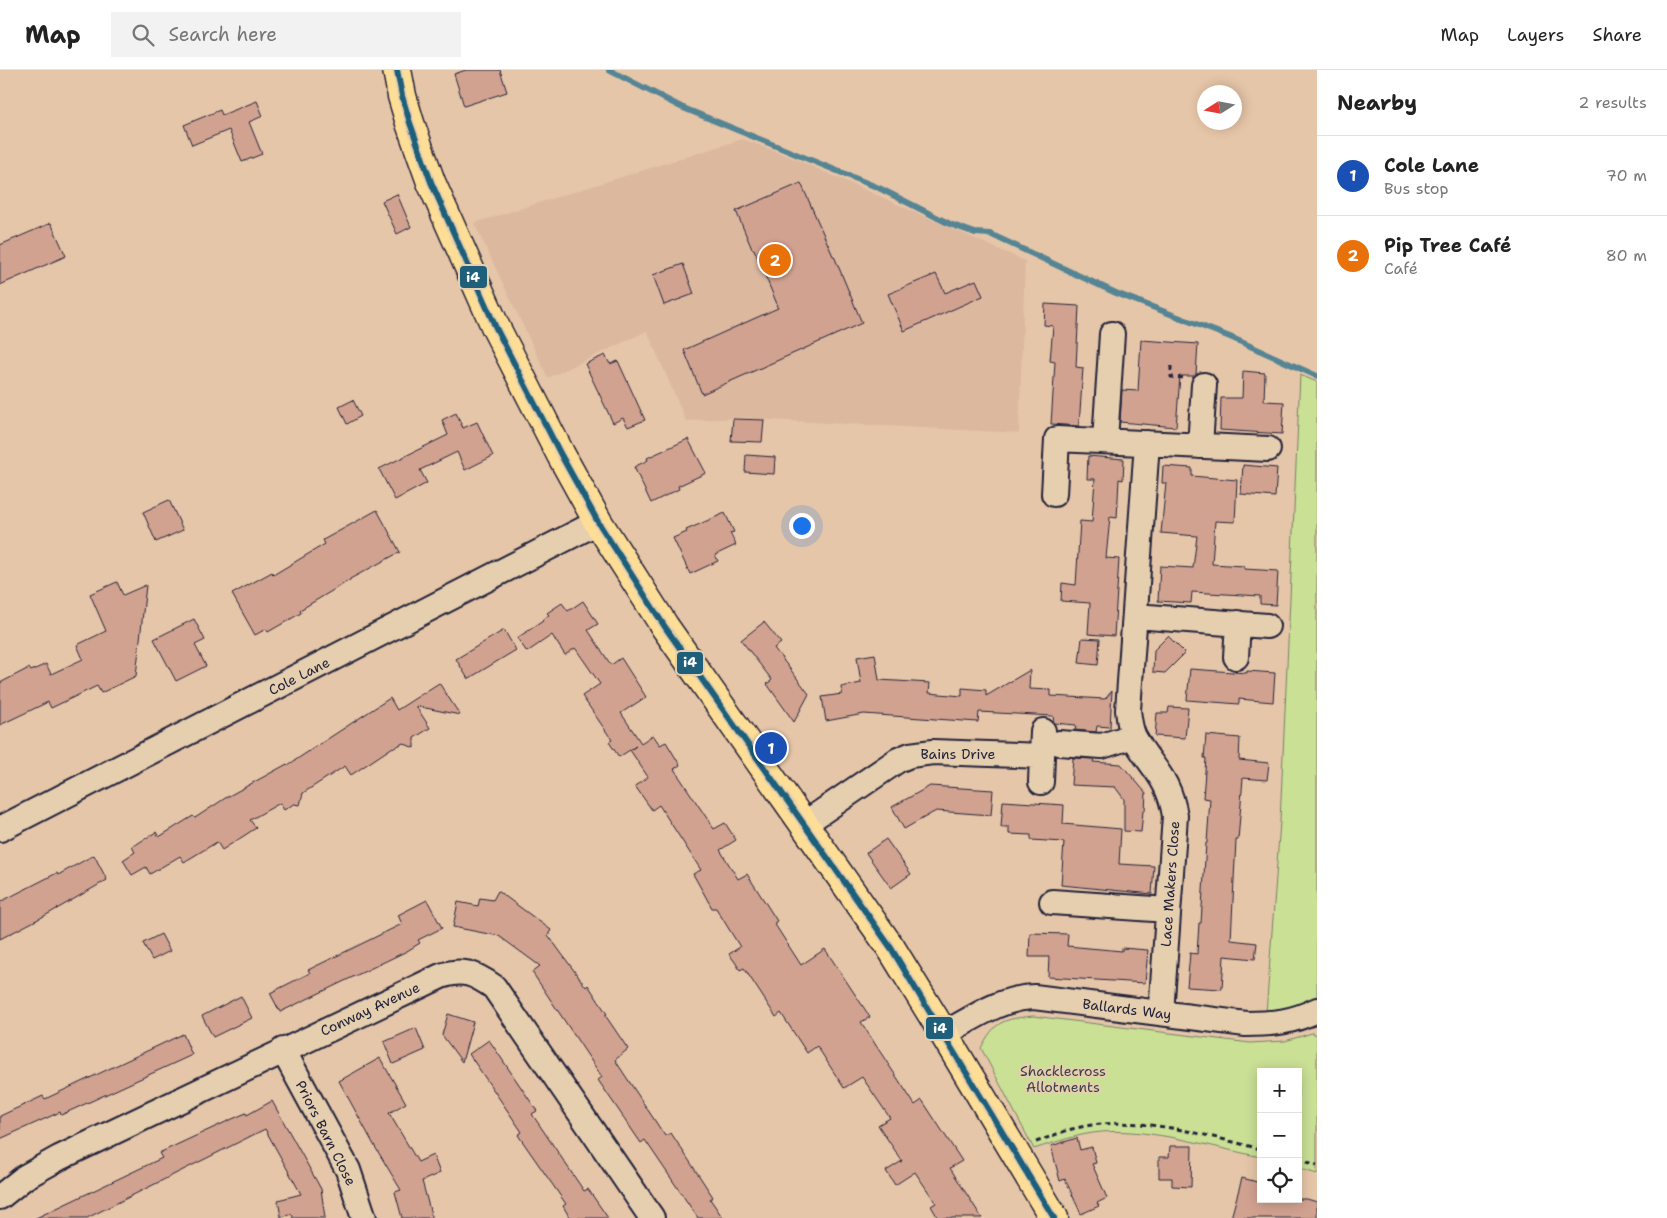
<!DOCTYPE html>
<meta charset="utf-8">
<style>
:root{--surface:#fff;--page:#f2f2f2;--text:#222;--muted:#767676;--line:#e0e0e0;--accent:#7c3aed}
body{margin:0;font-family:"Shantell Sans",sans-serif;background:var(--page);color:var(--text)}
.controls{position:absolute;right:15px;bottom:15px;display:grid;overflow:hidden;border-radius:0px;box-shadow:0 2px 12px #0003}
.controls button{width:45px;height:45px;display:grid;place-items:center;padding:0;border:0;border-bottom:1px solid var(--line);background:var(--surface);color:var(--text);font:25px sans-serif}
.compass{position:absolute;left:1197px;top:15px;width:45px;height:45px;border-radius:50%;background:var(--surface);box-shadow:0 2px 12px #0003;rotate:259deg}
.you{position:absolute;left:801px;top:455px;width:18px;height:18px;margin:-12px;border:4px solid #fff;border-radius:50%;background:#1a73e8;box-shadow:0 0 0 8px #1a73e833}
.badge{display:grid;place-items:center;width:32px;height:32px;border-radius:50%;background:var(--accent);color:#fff;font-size:16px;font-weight:700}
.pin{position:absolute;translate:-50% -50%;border:2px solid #fff;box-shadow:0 1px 5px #0006}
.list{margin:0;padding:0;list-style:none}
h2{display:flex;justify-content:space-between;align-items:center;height:65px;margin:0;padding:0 20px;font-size:21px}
h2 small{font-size:16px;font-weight:400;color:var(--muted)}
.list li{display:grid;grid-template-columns:32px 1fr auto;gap:15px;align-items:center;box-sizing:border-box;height:80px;padding:0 20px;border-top:1px solid var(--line)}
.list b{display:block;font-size:19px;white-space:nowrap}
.list p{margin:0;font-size:16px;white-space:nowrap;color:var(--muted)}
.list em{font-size:16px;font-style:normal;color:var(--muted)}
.icon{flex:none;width:28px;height:28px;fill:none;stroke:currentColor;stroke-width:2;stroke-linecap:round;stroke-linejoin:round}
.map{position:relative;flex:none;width:1317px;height:1148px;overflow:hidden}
header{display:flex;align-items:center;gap:30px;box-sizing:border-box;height:70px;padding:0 25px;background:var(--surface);border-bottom:1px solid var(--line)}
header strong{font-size:24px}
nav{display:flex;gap:28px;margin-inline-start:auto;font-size:18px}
.search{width:350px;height:45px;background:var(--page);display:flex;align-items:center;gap:12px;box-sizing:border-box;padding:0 18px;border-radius:0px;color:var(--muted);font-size:19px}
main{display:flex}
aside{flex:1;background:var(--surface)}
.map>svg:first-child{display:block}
.built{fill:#dcb89f}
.green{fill:#c9e095;stroke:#768168}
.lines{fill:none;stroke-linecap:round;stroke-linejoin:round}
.stream{stroke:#558595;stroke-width:6}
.building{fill:#d2a290;stroke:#22223b}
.minor-casing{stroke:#22223b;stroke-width:28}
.major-casing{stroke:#22223b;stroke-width:31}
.path{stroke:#22223b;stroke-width:3;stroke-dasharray:5 4;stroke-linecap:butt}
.minor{stroke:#e6cfaf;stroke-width:24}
.major{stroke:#fede96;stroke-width:28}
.bus-1-casing{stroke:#e6cfaf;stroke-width:10}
.bus-1{stroke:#1f5f7a;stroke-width:6}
.labels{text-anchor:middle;stroke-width:4;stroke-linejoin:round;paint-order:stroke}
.street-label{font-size:14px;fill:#22223b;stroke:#e6cfaf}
.park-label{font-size:14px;fill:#3b3e48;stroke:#e6cfaf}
.line-badge{stroke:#e6cfaf;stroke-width:2}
.badge-label{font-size:14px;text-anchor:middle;font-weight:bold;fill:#fff}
</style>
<header>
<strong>Map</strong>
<div class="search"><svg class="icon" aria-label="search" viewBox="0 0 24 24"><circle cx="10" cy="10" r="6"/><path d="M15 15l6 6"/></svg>Search here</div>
<nav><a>Map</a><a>Layers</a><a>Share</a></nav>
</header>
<main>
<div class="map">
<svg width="1317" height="1148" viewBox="0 0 1317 1148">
<rect width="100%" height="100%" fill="#e6c6a8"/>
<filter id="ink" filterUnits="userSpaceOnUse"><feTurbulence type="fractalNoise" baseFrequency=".02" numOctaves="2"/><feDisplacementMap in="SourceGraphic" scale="10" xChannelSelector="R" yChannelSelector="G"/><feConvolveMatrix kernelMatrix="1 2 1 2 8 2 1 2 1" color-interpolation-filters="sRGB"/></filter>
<g filter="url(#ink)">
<!-- built -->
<path class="built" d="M 743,69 L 798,90 L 1025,191 L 1019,363 L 733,348 L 686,351 L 647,261 L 548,308 L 474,153 Z"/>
<!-- green -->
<path class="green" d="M 1300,305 L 1317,312 L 1317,926 L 1304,935 L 1266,944 L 1280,752 Z
M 1033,946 L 1250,973 L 1285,971 L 1312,963 L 1317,965 L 1317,1104 L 1298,1098 L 1298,1002 L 1261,1002 L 1261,1087 C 1212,1077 1151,1058 1101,1062 C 1078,1064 1056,1072 1034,1079 L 981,978 C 995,951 1003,949 1033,946 Z"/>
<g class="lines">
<!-- stream -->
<path class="stream" d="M 609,0 L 681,37 L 879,118 L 950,154 L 975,163 L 990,164 L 1116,223 L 1230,267 L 1317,306"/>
</g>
<!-- building -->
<path class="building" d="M 466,0 L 500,0 L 507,22 L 464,36 L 454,4 Z
M 257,31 L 263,46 L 249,52 L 262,84 L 242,92 L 229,60 L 192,75 L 184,55 L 220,40 L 222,45 Z
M 801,113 L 833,186 L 834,186 L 862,253 L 702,324 L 684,280 L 778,238 L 776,235 L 777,234 L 754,179 L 752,179 L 736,141 Z
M 397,124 L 411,157 L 397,164 L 382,131 Z
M 51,153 L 66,186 L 0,215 L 0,175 Z
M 683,194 L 694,224 L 664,235 L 653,205 Z
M 936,204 L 945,223 L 976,210 L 983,226 L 904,261 L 888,224 Z
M 1045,234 L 1079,236 L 1076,297 L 1083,298 L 1079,356 L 1051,354 L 1055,292 L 1050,291 L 1053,256 L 1044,255 Z
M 1141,270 L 1198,274 L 1196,304 L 1194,306 L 1180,306 L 1176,357 L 1120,352 L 1122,320 L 1138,321 Z
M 605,285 L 610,294 L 618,291 L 645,350 L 628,357 L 623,348 L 613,353 L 585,294 Z
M 1243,301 L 1265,303 L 1264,331 L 1284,332 L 1282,364 L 1220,360 L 1221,328 L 1242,328 Z
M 353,330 L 361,346 L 347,354 L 339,337 Z
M 456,343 L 463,358 L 477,352 L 493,386 L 465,400 L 457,382 L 420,400 L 427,413 L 395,430 L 379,399 L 448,365 L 442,350 Z
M 733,349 L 764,350 L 762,372 L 731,371 Z
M 688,369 L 706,403 L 678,416 L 679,419 L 651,433 L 634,397 L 648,390 L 647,388 Z
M 746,385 L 775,387 L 774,404 L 745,402 Z
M 1088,386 L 1124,389 L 1123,410 L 1119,409 L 1117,448 L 1110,447 L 1106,488 L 1119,489 L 1114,566 L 1088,564 L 1090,533 L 1061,531 L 1062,513 L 1076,515 L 1080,451 L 1092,452 L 1095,409 L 1087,409 Z
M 1243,395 L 1277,398 L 1275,427 L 1241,424 Z
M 1163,396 L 1192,398 L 1192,406 L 1237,410 L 1235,452 L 1215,451 L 1212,494 L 1244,496 L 1244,499 L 1278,501 L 1276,535 L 1260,534 L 1260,526 L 1192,522 L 1191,533 L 1158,531 L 1160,496 L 1193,498 L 1197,466 L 1161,463 L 1166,413 L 1162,413 Z
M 169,430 L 183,460 L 156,472 L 143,442 Z
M 377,440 L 400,482 L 350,509 L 350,510 L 300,540 L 301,543 L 268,562 L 266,559 L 255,565 L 232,524 L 272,502 L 273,505 L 325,474 L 323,470 Z
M 725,443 L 734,462 L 730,463 L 736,475 L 715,485 L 718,491 L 690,504 L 673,468 L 687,462 L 686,460 Z
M 117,512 L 123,525 L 146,515 L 136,606 L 101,623 L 97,616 L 51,638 L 48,632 L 0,655 L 0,613 L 29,598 L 31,601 L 46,594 L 51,604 L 83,589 L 77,575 L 106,561 L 90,524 Z
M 583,531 L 598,554 L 588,560 L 611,595 L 621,588 L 646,627 L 621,643 L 641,673 L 653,665 L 660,675 L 666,672 L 680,695 L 674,699 L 714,759 L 725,753 L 736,770 L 720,780 L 738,809 L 747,804 L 777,851 L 774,853 L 801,895 L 825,879 L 870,947 L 861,952 L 877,977 L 915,1035 L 922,1030 L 962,1091 L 950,1098 L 982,1148 L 938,1148 L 931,1136 L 936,1133 L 915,1102 L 895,1115 L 886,1101 L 902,1091 L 878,1055 L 890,1048 L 862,1007 L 844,1018 L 817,976 L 807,983 L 781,943 L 776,947 L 744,898 L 740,900 L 735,892 L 729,884 L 740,877 L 716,838 L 712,838 L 693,804 L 701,800 L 659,735 L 652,740 L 635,716 L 648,707 L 630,680 L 636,676 L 619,687 L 609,672 L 612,670 L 582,626 L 600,614 L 578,582 L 575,578 L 565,585 L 552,565 L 527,582 L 517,568 L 543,551 L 542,550 L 549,545 L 547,543 L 562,533 L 568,541 Z
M 194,549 L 205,570 L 195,575 L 206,596 L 176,611 L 154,569 Z
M 764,552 L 781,573 L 774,578 L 809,624 L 794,652 L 767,614 L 772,610 L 741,570 Z
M 504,560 L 516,580 L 468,609 L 456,589 Z
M 1168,566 L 1185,583 L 1165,603 L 1153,602 L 1154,580 Z
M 1082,568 L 1100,569 L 1098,595 L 1079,593 Z
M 875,584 L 879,610 L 930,613 L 929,623 L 962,626 L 962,618 L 986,620 L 986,626 L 1030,600 L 1029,619 L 1051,620 L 1051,626 L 1105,629 L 1112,621 L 1110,657 L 1097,656 L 1096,662 L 1075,660 L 1076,655 L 1054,653 L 1053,646 L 979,642 L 978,652 L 864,644 L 826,651 L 822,627 L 842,624 L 841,617 L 861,613 L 857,587 Z
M 1190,599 L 1247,603 L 1247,601 L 1275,603 L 1273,632 L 1239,629 L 1239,634 L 1187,630 Z
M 439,613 L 460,645 L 416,636 L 430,658 L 414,668 L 414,678 L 403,673 L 394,678 L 393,677 L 351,705 L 345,696 L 303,723 L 300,735 L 294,734 L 284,740 L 280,733 L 250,750 L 256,758 L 222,780 L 217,772 L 184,792 L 180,786 L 150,804 L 146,797 L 132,805 L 123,790 L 135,782 L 132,777 L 156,762 L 159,767 L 193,746 L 195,748 L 227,727 L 287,694 L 288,695 L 390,628 L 397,640 Z
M 1169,637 L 1188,638 L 1185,668 L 1155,666 L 1157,643 L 1168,643 Z
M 1206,665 L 1240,668 L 1239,690 L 1269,693 L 1267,710 L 1243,708 L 1238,770 L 1236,770 L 1231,870 L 1257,873 L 1255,889 L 1224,886 L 1222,919 L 1187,917 L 1190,883 L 1197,884 L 1199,853 L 1201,853 L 1206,773 L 1207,773 L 1210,729 L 1203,728 L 1206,688 L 1204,688 Z
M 1073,688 L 1094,689 L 1093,692 L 1121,694 L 1146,723 L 1145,741 L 1143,741 L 1141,762 L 1124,761 L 1124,729 L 1115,717 L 1071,715 Z
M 930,716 L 993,720 L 991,745 L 936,741 L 904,759 L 892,737 Z
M 1003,731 L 1064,735 L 1063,754 L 1121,759 L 1119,794 L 1154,796 L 1152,824 L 1061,815 L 1064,772 L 1031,770 L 1031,765 L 1009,764 L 1009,757 L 1001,757 Z
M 886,769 L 911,804 L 891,818 L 866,783 Z
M 94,785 L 107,810 L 48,844 L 0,869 L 0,832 L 57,803 L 58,805 Z
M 498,821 L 551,860 L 548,865 L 586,917 L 588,915 L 607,944 L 605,945 L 628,979 L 615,990 L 665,1066 L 671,1063 L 713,1127 L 710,1129 L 723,1148 L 698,1148 L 645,1070 L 641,1073 L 598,1010 L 602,1007 L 532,902 L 540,896 L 499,866 L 453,857 L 458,832 L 478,836 L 480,828 L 493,830 Z
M 427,830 L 442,858 L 418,870 L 420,873 L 407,881 L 280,942 L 270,923 L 310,903 L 308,900 L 402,854 L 398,845 Z
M 1030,863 L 1068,864 L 1067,876 L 1122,881 L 1122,878 L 1148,880 L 1145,913 L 1048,907 L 1049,887 L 1029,887 Z
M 161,864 L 170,881 L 152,890 L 143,873 Z
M 241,926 L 252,948 L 213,967 L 202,946 Z
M 448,944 L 473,952 L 462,992 L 442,965 Z
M 416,958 L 425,980 L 393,994 L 384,972 Z
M 183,964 L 192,985 L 61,1045 L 60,1042 L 0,1069 L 0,1046 L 43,1026 L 45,1029 Z
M 489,970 L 537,1041 L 532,1044 L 584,1121 L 588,1119 L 608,1148 L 570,1148 L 563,1136 L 566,1134 L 518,1065 L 522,1062 L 469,984 Z
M 380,988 L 406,1033 L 389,1043 L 418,1092 L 433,1085 L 440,1103 L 422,1111 L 432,1148 L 402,1148 L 395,1122 L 401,1120 L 374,1075 L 339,1011 Z
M 272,1031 L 321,1119 L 325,1148 L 293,1148 L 292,1144 L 281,1147 L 278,1130 L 301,1124 L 265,1059 L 87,1148 L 36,1148 L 162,1088 L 159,1083 L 230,1050 L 246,1043 L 247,1045 Z
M 1077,1068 L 1080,1080 L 1092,1077 L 1096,1093 L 1092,1094 L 1107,1128 L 1097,1133 L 1099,1136 L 1081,1144 L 1065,1109 L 1060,1111 L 1051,1076 Z
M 1170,1076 L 1192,1076 L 1191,1117 L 1172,1116 L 1172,1108 L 1159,1108 L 1159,1087 L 1169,1087 Z
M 1242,1108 L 1261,1113 L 1261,1129 L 1307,1129 L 1317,1132 L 1317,1148 L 1231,1148 Z"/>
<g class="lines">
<!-- minor casing -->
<g class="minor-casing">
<path id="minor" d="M 1105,371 L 1112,264
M 1147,373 L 1128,640 C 1129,649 1130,659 1134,667 C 1151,698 1169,707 1175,746 L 1161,943
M 1200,376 L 1204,315
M 1054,424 L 1057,369 L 1268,379
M 1135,546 L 1267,556
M 1236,587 L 1238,553
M 1059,673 L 1102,676 L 1133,666
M 1041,712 L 1043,661
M 804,754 L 898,690 L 910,685 L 933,682 L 1042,686
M 0,759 L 598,452
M 1052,832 L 1168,840
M 944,964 C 973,948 1000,928 1034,927 L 1246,954 C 1274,954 1292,952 1317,940
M 283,980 L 348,1100 L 364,1148
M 0,1127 L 25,1107 L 59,1088 L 441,906 C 464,898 475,904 494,917 L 652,1148"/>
</g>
<!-- major casing -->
<g class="major-casing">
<path id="major" d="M 397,0 L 402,26 L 410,53 L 431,112 L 496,258 L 561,385 L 598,452 L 665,557 L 891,878 L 944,964 L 1054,1148"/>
</g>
<!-- path -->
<path class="path" d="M 1171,296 L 1171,307 L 1185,308
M 1036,1072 C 1048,1068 1060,1062 1072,1059 C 1135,1043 1200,1064 1261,1079
M 1298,1089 L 1317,1095"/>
<!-- minor -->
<use href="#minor" class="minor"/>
<!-- major -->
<use href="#major" class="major"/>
<!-- bus-1 casing -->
<g class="bus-1-casing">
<path id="bus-1" d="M 397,0 L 402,26 L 410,53 L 431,112 L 496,258 L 561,385 L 598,452 L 665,557 L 891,878 L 1054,1148"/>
</g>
<!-- bus-1 -->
<use href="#bus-1" class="bus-1"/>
</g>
</g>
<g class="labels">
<!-- street labels -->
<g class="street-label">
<text transform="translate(299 606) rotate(-27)" y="5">Cole Lane</text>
<text x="958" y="689">Bains Drive</text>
<text transform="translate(1170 814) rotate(-86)" y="5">Lace Makers Close</text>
<text transform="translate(370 939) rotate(-25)" y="5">Conway Avenue</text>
<text transform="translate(1127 939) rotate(7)" y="5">Ballards Way</text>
<text transform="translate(326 1063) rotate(63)" y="5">Priors Barn Close</text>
</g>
<!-- park labels -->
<g class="park-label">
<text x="1063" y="1006">Shacklecross<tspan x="1063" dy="16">Allotments</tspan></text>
</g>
</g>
<g class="line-badge">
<rect x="459" y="195" width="29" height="24" rx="5" fill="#1f5f7a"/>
<rect x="676" y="581" width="28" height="24" rx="5" fill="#1f5f7a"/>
<rect x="925" y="946" width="29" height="24" rx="5" fill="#1f5f7a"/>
</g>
<g class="badge-label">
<text x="473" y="212">i4</text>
<text x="690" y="597">i4</text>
<text x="940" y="963">i4</text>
</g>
</svg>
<div class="controls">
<button>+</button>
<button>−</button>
<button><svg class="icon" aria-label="locate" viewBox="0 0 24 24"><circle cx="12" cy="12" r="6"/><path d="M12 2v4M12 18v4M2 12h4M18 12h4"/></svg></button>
</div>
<svg class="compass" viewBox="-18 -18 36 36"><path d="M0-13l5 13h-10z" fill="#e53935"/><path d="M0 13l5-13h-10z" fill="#767676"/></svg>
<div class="you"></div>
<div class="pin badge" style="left:771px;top:678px;background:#1a4fb4">1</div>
<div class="pin badge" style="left:775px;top:190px;background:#e8710a">2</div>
</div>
<aside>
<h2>Nearby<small>2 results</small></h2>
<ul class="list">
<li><span class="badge" style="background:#1a4fb4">1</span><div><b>Cole Lane</b><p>Bus stop</p></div><em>70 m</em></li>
<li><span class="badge" style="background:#e8710a">2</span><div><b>Pip Tree Café</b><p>Café</p></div><em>80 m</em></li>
</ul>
</aside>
</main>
